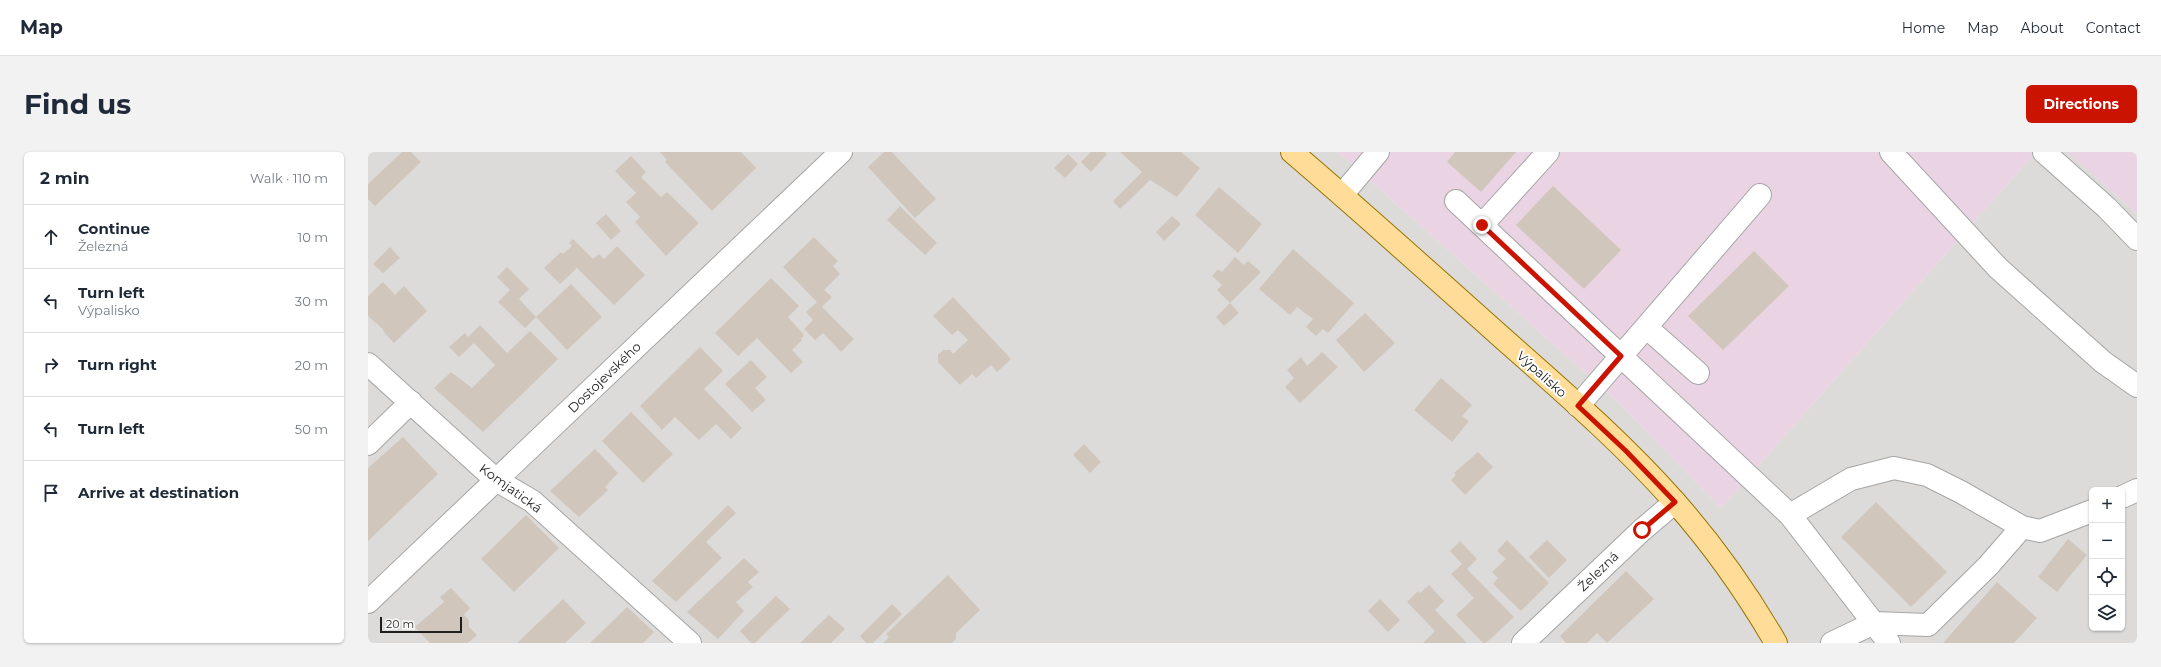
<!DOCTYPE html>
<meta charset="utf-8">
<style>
:root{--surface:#fff;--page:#f2f2f3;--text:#1f2937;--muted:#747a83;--line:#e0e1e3;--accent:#cb1400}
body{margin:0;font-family:Montserrat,sans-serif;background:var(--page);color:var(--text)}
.controls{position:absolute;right:12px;bottom:12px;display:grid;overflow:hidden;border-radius:6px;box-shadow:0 1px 3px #0004}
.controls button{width:36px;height:36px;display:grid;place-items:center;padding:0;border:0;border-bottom:1px solid var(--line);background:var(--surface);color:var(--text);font:20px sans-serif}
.scale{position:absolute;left:12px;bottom:10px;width:82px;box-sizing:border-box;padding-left:4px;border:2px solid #1e1e1e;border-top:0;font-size:11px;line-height:14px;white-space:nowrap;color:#1e1e1e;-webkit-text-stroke:3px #fff;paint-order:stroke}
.stop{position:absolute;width:12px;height:12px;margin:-9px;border:3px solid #cb1400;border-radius:50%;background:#fff}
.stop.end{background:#cb1400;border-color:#fff;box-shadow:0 1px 4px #0008}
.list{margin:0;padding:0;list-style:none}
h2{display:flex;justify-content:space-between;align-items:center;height:52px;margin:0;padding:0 16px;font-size:17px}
h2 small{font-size:13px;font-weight:400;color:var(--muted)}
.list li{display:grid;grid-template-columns:26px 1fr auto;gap:12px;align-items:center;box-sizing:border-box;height:64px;padding:0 16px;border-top:1px solid var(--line)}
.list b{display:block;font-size:15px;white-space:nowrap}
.list p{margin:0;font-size:13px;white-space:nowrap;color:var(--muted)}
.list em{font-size:13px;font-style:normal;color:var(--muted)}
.icon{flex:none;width:22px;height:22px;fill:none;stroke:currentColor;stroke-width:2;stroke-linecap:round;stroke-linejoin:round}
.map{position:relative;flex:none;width:1769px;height:491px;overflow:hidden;border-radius:6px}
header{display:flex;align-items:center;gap:24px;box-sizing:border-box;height:56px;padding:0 20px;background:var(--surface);border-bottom:1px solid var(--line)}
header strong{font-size:19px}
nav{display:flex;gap:22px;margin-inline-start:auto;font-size:14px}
.intro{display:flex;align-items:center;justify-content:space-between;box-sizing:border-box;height:96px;padding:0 24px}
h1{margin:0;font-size:28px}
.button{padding:10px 18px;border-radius:6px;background:var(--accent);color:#fff;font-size:14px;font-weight:700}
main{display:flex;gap:24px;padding:0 24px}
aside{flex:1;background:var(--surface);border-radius:6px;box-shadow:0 1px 3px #0004}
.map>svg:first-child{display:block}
.residential{fill:#dcdbda;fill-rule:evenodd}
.industrial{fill:#ead4e3}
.building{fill:#d0c6bb}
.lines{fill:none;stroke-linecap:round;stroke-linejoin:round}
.minor-casing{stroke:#a5a5a5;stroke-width:24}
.major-casing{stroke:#977400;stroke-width:24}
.minor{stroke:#fff;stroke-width:22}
.major{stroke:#ffdd98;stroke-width:22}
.route{stroke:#cb1400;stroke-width:5}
.labels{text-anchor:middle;stroke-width:4;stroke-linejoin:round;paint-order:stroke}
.street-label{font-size:13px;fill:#1e1e1e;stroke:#fff}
</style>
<header>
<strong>Map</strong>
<nav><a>Home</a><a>Map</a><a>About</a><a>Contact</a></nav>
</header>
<div class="intro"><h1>Find us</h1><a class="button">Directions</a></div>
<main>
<aside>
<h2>2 min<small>Walk · 110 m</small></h2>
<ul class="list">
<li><svg class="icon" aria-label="ahead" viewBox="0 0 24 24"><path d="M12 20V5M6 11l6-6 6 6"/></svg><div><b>Continue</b><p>Železná</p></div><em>10 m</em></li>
<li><svg class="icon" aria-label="left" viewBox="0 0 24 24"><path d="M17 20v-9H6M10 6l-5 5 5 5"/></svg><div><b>Turn left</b><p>Výpalisko</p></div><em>30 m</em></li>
<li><svg class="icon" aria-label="right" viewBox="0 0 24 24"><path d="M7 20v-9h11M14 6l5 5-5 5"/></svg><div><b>Turn right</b></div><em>20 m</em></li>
<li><svg class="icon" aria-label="left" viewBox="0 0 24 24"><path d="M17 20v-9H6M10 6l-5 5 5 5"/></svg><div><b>Turn left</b></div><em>50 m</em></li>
<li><svg class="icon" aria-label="arrive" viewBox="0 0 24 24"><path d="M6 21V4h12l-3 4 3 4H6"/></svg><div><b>Arrive at destination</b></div></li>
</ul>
</aside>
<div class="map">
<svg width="1769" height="491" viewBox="0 0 1769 491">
<rect width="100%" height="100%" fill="#f0ede2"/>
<!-- residential -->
<path class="residential" d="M 0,0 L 970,0 L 1250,250 L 1353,356 L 1668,0 L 1700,0 L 1769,62 L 1769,491 L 0,491 ZM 1724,338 L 1754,338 L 1754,476 L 1724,476 Z"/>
<!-- industrial -->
<path class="industrial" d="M 970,0 L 1668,0 L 1353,356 L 1250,250 Z
M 1700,0 L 1769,0 L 1769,62 Z"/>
<!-- building -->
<path class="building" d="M 34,0 L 43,0 L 53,10 L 7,54 L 0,47 L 0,32 Z
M 292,0 L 373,0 L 388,16 L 344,59 L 297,10 L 299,8 Z
M 516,0 L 524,0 L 568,47 L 547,66 L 500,15 Z
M 723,0 L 737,0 L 739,2 L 723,20 L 713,10 Z
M 752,0 L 813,0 L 832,16 L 809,45 L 782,28 L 752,57 L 745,49 L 774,20 Z
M 1087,0 L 1148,0 L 1113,40 L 1079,10 Z
M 700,2 L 710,12 L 697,26 L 686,16 Z
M 263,4 L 278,20 L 273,25 L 293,45 L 299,40 L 331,71 L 298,104 L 267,70 L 272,65 L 258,50 L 268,41 L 247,19 Z
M 1185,34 L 1253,98 L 1216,137 L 1148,73 Z
M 851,35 L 894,72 L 870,101 L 827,63 Z
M 532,54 L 569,91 L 557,103 L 519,68 Z
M 238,62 L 253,79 L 243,88 L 228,71 Z
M 804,64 L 813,72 L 796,89 L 788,80 Z
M 446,85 L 470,109 L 465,114 L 472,122 L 456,138 L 464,145 L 454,155 L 486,187 L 473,200 L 455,181 L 447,188 L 436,177 L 445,168 L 438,160 L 449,150 L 415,115 Z
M 205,87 L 225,107 L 231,102 L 236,107 L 249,94 L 277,123 L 246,153 L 209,116 L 192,132 L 176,116 L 193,100 L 195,102 L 204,94 L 201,91 Z
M 22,95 L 32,106 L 15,121 L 5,112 Z
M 925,97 L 986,151 L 960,181 L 955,177 L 948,184 L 938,175 L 945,167 L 929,155 L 922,163 L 891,137 Z
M 1386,99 L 1421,134 L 1355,198 L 1320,164 Z
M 867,105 L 876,113 L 880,109 L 893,120 L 862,151 L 849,138 L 854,133 L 844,124 L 850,117 L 854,120 Z
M 139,115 L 161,137 L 151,147 L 168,165 L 157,176 L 130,150 L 142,138 L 129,125 Z
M 403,126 L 431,154 L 420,165 L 436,183 L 433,187 L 434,188 L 424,198 L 435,210 L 423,221 L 389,186 L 370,204 L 347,181 Z
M 15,130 L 27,143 L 36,134 L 59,159 L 26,191 L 15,179 L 16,178 L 0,164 L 0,144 Z
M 203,132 L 234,165 L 199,198 L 168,165 Z
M 585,145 L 643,207 L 629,220 L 623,213 L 608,226 L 604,222 L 592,233 L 570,210 L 570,203 L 575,198 L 582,198 L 585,202 L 600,188 L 590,178 L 584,183 L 565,164 Z
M 862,151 L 871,161 L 856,174 L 848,165 Z
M 997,161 L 1027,191 L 996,220 L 968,188 Z
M 112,173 L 139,201 L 162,179 L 190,207 L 115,280 L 66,236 L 83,220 L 104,236 L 127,213 L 106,191 L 91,205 L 81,195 L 97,181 L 100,185 Z
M 332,195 L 355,219 L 336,237 L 374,276 L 363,287 L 348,272 L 331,288 L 307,265 L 294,278 L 272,254 Z
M 954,200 L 970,215 L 932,251 L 917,235 L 926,226 L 919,218 L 933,205 L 939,214 Z
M 383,208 L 399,225 L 387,236 L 398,248 L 384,260 L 357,232 Z
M 1073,226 L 1104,253 L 1094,264 L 1101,269 L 1084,290 L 1046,258 Z
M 263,260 L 305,302 L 275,331 L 234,289 Z
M 35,285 L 70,322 L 0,389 L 0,316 Z
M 716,292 L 733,310 L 722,321 L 705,303 Z
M 227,297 L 250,321 L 237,335 L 240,338 L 211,365 L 182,339 Z
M 1110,300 L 1125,315 L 1097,343 L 1083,328 L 1088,323 L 1086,321 Z
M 1508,350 L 1579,420 L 1543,455 L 1473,385 Z
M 360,353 L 368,361 L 338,390 L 354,406 L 308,450 L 284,429 Z
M 158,363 L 191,396 L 146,440 L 113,407 Z
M 1700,387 L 1719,403 L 1689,440 L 1670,425 Z
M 1139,388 L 1181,431 L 1153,459 L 1125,432 L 1130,426 L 1124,420 L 1138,407 L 1129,399 Z
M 1179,388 L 1199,408 L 1181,426 L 1161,405 Z
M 1092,389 L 1109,407 L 1099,417 L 1146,465 L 1118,491 L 1115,491 L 1088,463 L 1106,446 L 1083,422 L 1094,412 L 1082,399 Z
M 376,406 L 391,420 L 380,430 L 385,435 L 368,450 L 376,459 L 350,487 L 319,460 Z
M 1258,419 L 1286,447 L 1239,491 L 1229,481 L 1219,491 L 1198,491 L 1192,484 Z
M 580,423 L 612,458 L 588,481 L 588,487 L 584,491 L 515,491 L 521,485 L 518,482 Z
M 1629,430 L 1669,466 L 1646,491 L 1575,491 Z
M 1061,433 L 1076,449 L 1067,458 L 1099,491 L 1055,491 L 1067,479 L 1039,450 L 1050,439 L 1052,441 Z
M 83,436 L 102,456 L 96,463 L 101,468 L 101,475 L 109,483 L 100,491 L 62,491 L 47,475 L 76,450 L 72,445 Z
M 408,444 L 422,457 L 387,491 L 383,491 L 372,479 Z
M 195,447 L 218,471 L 197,491 L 149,491 Z
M 1012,447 L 1032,468 L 1020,480 L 1000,459 Z
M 524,452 L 534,462 L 505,491 L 498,491 L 492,484 Z
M 259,455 L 286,480 L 275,491 L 222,491 Z
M 461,463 L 477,477 L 463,491 L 432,491 Z"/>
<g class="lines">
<!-- minor casing -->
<g class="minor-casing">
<path id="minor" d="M 1523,0 L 1630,116 L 1735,210 L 1769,234
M 1676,0 L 1739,56 L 1769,87
M 974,43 L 1010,0
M 1088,49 L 1422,363 L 1521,491
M 1114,73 L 1180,0
M 1278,175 L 1330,221
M 0,212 L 128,328 L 164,349 L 322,491
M 1210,254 L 1392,43
M 0,292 L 43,250
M 1754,345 L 1769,338
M 1422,363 L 1483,327 L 1526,316 L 1559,323 L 1593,340 L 1654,375 L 1672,379 L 1724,359
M 0,450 L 473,0
M 1155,491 L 1274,378 L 1307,350
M 1464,491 L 1506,471 L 1560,473 L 1620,414 L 1654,375"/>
</g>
<!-- major casing -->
<g class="major-casing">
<path id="major" d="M 924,0 C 994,60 1062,121 1130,182 C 1191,236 1253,289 1307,350 C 1345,393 1379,441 1408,491"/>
</g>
<!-- minor -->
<use href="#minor" class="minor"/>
<!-- major -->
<use href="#major" class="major"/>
</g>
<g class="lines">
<!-- route -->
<path class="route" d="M 1114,73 L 1253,204 L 1210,254 L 1258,299 L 1307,350 L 1274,378"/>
</g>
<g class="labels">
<!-- street labels -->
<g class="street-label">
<text transform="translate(1174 222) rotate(42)" y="5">Výpalisko</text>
<text transform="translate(236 225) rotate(-44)" y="5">Dostojevského</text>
<text transform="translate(143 336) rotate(36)" y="5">Komjatická</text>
<text transform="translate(1230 419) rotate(-44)" y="5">Železná</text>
</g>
</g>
</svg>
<div class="controls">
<button>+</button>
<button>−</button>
<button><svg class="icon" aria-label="locate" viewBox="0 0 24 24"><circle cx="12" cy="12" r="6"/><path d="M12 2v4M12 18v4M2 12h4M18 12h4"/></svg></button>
<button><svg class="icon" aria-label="layers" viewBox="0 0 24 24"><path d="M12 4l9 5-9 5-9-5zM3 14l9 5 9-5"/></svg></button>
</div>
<div class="scale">20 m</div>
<div class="stop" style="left:1274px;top:378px"></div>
<div class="stop end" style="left:1114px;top:73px"></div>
</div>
</main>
